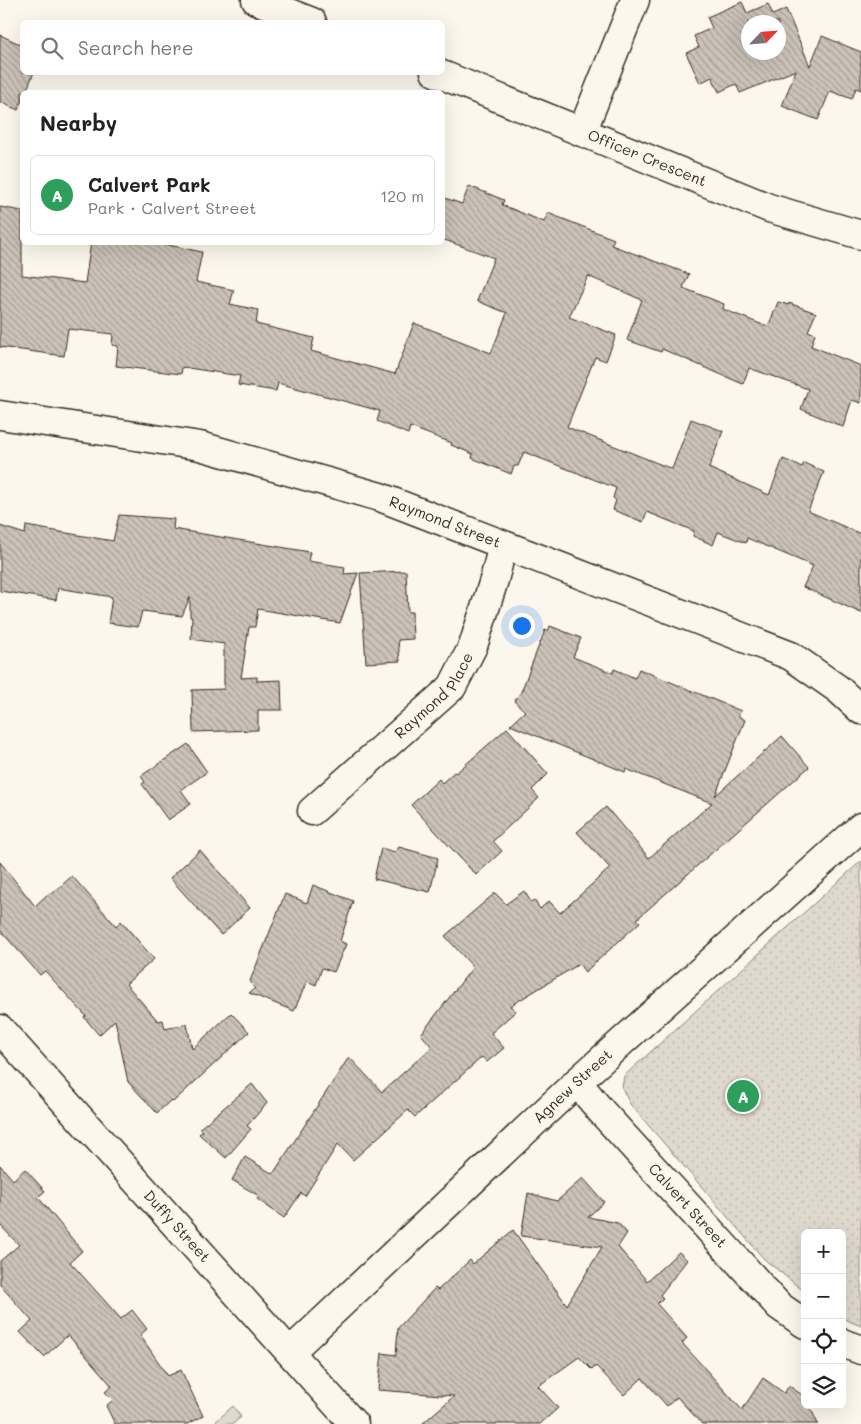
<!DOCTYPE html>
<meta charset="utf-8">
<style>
:root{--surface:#fff;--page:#f2f2f2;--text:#222;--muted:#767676;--line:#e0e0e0;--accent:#3b2a1e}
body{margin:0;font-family:Mali,sans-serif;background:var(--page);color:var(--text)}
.controls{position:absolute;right:15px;bottom:15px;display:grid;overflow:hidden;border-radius:8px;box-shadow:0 5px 20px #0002}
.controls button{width:45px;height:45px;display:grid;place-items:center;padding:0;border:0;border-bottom:1px solid var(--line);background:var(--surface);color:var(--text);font:25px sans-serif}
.compass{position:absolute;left:741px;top:15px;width:45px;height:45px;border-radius:50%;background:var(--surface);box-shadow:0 5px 20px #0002;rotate:64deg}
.you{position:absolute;left:521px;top:625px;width:18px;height:18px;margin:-12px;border:4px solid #fff;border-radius:50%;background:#1a73e8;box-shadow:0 0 0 8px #1a73e833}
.badge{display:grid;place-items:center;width:32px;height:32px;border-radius:50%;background:var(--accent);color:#fff;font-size:16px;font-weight:700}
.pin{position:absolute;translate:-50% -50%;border:2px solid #fff;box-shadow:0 1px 5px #0006}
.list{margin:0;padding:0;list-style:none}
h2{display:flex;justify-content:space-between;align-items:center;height:65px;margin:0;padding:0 20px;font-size:21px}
h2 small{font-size:16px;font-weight:400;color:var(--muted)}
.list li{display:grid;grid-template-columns:32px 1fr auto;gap:15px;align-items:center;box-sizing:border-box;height:80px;margin:0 10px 10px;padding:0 10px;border:1px solid var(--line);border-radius:8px}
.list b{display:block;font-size:19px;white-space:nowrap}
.list p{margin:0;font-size:16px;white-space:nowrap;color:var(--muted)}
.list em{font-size:16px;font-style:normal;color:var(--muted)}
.icon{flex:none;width:28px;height:28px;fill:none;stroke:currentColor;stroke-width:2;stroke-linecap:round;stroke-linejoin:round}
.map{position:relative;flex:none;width:861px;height:1424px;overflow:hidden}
.search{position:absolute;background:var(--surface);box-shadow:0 5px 20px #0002;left:20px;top:20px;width:425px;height:55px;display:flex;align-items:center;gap:12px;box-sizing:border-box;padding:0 18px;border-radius:8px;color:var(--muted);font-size:19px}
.panel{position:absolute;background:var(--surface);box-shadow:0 5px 20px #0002;left:20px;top:90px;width:425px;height:155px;border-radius:8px}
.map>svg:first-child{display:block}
.forest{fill:url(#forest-firs);stroke:#8d8276}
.park{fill:url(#park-dots);stroke:#8d8276}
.building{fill:url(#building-back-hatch);stroke:#3b2a1e;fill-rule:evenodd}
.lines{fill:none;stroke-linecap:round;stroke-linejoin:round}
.minor-casing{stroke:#3b2a1e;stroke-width:31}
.minor{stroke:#fbf7ec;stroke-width:28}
.labels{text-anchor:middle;stroke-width:4;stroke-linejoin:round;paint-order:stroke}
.street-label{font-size:15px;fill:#3b2a1e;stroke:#fbf7ec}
</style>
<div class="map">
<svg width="861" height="1424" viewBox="0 0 861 1424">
<defs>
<pattern id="forest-firs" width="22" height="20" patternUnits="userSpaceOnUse" patternTransform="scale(1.25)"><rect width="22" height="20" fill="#dfd9ce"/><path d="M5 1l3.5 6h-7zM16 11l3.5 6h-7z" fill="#c0bab0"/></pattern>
<pattern id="park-dots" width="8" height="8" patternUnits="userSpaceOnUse" patternTransform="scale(1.25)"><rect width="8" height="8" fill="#dfd9ce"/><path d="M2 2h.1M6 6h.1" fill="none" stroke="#c0bab0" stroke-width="1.8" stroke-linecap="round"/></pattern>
<pattern id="building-back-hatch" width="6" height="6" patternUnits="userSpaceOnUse" patternTransform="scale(1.25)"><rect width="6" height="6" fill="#ccc4b9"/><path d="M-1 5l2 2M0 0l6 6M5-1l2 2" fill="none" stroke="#a79f96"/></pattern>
</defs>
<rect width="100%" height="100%" fill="#fbf7ec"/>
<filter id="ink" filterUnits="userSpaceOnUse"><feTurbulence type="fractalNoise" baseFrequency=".02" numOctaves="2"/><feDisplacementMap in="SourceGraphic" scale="10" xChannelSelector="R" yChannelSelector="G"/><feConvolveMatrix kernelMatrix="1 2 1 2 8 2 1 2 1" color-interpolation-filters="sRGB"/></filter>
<g filter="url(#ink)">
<!-- forest -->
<path class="forest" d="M 233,1406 L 241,1417 L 233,1424 L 213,1424 Z"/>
<!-- park -->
<path class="park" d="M 861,861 L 861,1326 L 842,1318 L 842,1233 L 805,1233 L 805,1292 L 764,1259 L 630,1104 L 622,1088 L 624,1076 Z"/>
<!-- building -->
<path class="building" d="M 742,2 L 747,13 L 768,4 L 773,15 L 786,9 L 810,66 L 822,36 L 861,52 L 861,90 L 856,88 L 852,99 L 830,91 L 818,120 L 782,106 L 796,70 L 740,93 L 736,84 L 719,92 L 712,77 L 700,83 L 686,53 L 699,47 L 694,36 L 712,28 L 707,17 ZM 748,22 L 778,22 L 778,52 L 748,52 Z
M 0,35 L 22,45 L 22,72 L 34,72 L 26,92 L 22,92 L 22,100 L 18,110 L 0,102 Z
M 469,186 L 504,200 L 502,205 L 544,222 L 548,213 L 614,239 L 611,245 L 689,274 L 683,288 L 724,304 L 723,309 L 768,327 L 778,302 L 789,305 L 789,303 L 816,313 L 808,331 L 815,334 L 811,346 L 861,366 L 861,403 L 852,400 L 843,427 L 801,409 L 808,389 L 749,368 L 743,384 L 662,349 L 661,352 L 627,340 L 642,300 L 588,276 L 569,317 L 616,335 L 606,361 L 595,357 L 567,427 L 672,469 L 691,419 L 723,431 L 709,468 L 769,495 L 783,459 L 802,467 L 804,463 L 824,472 L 808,511 L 861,534 L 861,613 L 803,587 L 813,566 L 747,538 L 746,543 L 718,532 L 713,545 L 693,536 L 694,531 L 647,512 L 643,522 L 613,510 L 616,500 L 613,498 L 616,488 L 524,452 L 518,466 L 514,466 L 511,474 L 472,458 L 473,454 L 451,445 L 452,443 L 410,427 L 408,434 L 377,421 L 380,411 L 278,383 L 276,391 L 238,385 L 240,376 L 182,367 L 181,374 L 116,366 L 118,346 L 112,345 L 113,334 L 68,329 L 64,356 L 0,347 L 0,207 L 22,211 L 22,275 L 85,283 L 91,242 L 154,242 L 202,252 L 196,282 L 234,290 L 230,304 L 258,310 L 256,324 L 314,338 L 311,351 L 395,374 L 414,323 L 491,353 L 507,313 L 477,301 L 494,258 L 442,239 L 442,197 L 462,204 Z
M 119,515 L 174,519 L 173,529 L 310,552 L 308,561 L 345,567 L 344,574 L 358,573 L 340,623 L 258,609 L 255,627 L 249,627 L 241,678 L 257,677 L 257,681 L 281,680 L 282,710 L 258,710 L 258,730 L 193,732 L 192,690 L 224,689 L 224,644 L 191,639 L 192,617 L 190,617 L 190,597 L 182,616 L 142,611 L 138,627 L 108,623 L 112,597 L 58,588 L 56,600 L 0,591 L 0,526 L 25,534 L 26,526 L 113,541 Z
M 406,571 L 408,612 L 412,612 L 413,639 L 398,640 L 400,661 L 366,663 L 360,573 Z
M 550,626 L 581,638 L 573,657 L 613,673 L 614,669 L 635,678 L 639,669 L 741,711 L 738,716 L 745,720 L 715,796 L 782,736 L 809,767 L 637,919 L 640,922 L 585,972 L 579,964 L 510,1006 L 516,1011 L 491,1033 L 504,1048 L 487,1062 L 482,1057 L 415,1117 L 408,1110 L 353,1160 L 338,1144 L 305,1196 L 301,1193 L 284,1218 L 257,1199 L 259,1196 L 232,1180 L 245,1157 L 273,1174 L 349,1057 L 382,1092 L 432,1047 L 421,1034 L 473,967 L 445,936 L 495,893 L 506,904 L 524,891 L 531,902 L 534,900 L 540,909 L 549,901 L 560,913 L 610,868 L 577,832 L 606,807 L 649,858 L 712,803 L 626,769 L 625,772 L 510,725 L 525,711 L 514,701 L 521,692 L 545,630 L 548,631 Z
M 507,728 L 548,774 L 532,790 L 539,798 L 493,841 L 502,851 L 476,875 L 411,805 L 439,779 L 442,783 L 454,772 L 456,773 Z
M 188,744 L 207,772 L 181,790 L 191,804 L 168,820 L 142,784 L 145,782 L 141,776 Z
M 399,847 L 438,858 L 430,892 L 374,879 L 381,848 L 395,852 Z
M 200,850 L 250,908 L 221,935 L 170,878 Z
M 0,862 L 35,906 L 50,892 L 52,894 L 72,876 L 116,926 L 121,921 L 154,959 L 126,984 L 158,1021 L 163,1020 L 165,1029 L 187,1024 L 192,1049 L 231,1013 L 249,1032 L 173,1102 L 171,1100 L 157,1113 L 128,1082 L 115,1020 L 99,1035 L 84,1017 L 86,1016 L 45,971 L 40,975 L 0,930 Z
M 313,885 L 353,901 L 340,941 L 346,944 L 334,972 L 322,968 L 316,985 L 307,981 L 294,1011 L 249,993 L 255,988 L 250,981 L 285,894 L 307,903 Z
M 252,1084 L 267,1103 L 247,1126 L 251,1129 L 226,1158 L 199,1134 L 203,1131 L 200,1128 Z
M 0,1165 L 13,1180 L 25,1169 L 45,1191 L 38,1197 L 82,1251 L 70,1262 L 121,1319 L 132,1310 L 147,1329 L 140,1335 L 168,1376 L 181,1370 L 203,1416 L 188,1424 L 115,1424 L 106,1406 L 113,1400 L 105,1392 L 112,1386 L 68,1335 L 44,1357 L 20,1332 L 32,1321 L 0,1285 L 0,1261 L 19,1245 L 0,1225 Z
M 583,1178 L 604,1202 L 588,1217 L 618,1223 L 627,1233 L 618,1247 L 647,1281 L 679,1252 L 687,1260 L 660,1295 L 663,1298 L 657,1304 L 687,1338 L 682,1343 L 742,1410 L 763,1378 L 784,1393 L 789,1386 L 805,1397 L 805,1405 L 809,1405 L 818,1424 L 702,1424 L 677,1397 L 667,1406 L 642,1378 L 624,1395 L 596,1366 L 592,1370 L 579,1357 L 538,1386 L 558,1408 L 540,1424 L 422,1424 L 454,1396 L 378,1390 L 382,1353 L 396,1355 L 398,1328 L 435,1288 L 438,1290 L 470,1260 L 473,1264 L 513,1230 L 567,1305 L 602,1247 L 521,1236 L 528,1193 L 557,1201 Z"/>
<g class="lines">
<!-- minor casing -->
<g class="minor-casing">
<g id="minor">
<path d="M 256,0 L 312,22"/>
<path id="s1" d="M 435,72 L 769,208 L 861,235"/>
<path d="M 582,132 L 635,0"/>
<path id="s2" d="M 0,415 L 200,446 L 380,497 L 791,656 L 838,689 L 861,710"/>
<path id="s3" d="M 312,811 L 452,687 L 473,646 L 494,580 L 503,545"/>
<path id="s4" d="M 0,1029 L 354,1424"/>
<path id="s5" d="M 577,1082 L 601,1111 L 779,1306 L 805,1324"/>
<path d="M 842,1343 L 861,1350"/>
<path id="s6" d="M 290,1352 L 577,1082 L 861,827"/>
</g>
</g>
<!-- minor -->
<use href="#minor" class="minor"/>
</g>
</g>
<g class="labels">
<!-- street labels -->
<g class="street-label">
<text dy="5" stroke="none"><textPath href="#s1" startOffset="229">Officer Crescent</textPath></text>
<text dy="5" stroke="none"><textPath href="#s2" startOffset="459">Raymond Street</textPath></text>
<text dy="5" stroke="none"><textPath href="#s3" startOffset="169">Raymond Place</textPath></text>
<text dy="5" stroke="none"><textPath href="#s6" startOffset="388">Agnew Street</textPath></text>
<text dy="5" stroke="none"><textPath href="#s5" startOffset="166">Calvert Street</textPath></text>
<text dy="5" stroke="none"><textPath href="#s4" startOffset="265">Duffy Street</textPath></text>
</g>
</g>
</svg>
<div class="controls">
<button>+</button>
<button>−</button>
<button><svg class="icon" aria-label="locate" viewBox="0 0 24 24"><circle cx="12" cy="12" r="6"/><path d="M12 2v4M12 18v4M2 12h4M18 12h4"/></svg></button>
<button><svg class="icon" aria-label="layers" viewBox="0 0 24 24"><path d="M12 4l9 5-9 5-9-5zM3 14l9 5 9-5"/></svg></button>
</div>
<svg class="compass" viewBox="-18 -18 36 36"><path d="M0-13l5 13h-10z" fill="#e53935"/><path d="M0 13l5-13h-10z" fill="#767676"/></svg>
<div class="you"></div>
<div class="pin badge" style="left:743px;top:1096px;background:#2e9e5b">A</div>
<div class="search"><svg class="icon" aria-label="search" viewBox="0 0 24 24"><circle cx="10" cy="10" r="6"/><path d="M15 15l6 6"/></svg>Search here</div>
<section class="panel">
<h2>Nearby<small></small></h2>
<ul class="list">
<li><span class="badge" style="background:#2e9e5b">A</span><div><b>Calvert Park</b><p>Park · Calvert Street</p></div><em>120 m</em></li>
</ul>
</section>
</div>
